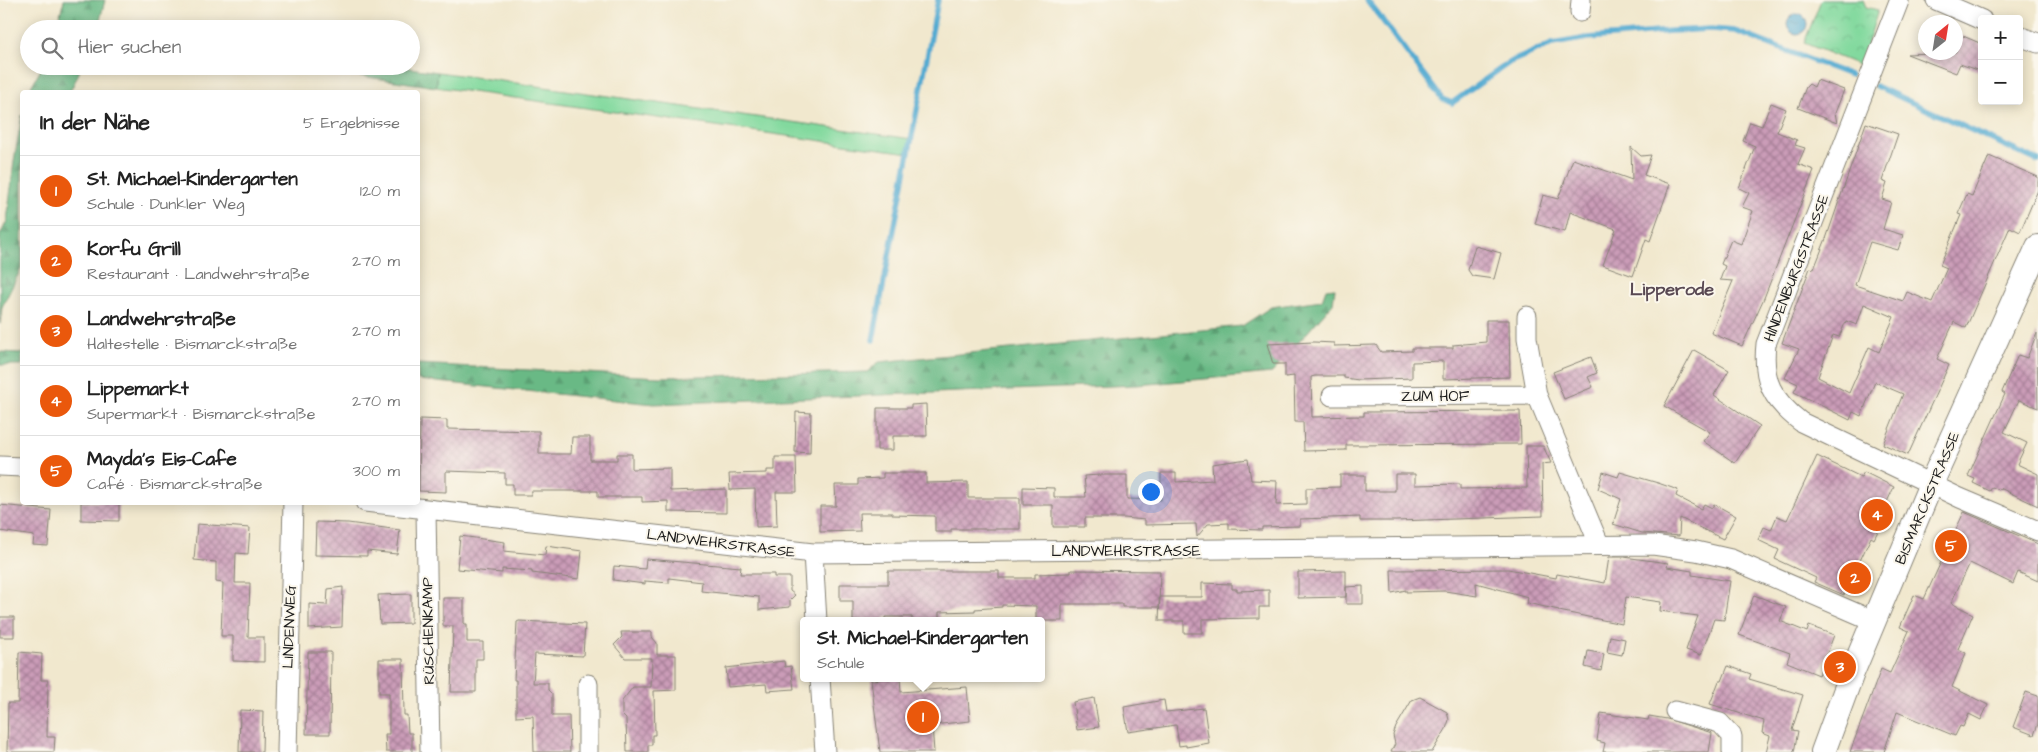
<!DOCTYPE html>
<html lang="de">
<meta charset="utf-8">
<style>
:root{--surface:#fff;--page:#f6f6f6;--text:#222;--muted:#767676;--line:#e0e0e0;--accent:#ea580c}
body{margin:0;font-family:"Architects Daughter",sans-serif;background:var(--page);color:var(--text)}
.controls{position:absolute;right:15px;top:15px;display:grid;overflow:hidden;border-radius:5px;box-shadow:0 2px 12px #0003}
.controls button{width:45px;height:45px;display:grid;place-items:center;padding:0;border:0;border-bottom:1px solid var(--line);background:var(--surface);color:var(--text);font:25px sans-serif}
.compass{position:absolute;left:1918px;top:15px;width:45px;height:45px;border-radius:50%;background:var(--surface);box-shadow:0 2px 12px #0003;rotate:30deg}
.you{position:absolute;left:1150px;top:491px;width:18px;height:18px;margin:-12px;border:4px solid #fff;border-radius:50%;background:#1a73e8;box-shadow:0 0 0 8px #1a73e833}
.badge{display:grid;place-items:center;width:32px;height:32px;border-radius:50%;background:var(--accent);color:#fff;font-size:16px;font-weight:700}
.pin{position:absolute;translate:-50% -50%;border:2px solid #fff;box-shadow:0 1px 5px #0006}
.popup{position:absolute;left:800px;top:617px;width:245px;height:65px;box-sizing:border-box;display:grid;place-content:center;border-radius:5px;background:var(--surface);filter:drop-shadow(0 1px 4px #0005);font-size:16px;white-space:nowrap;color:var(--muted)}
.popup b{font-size:19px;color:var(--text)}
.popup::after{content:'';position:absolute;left:50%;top:100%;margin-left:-10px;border:10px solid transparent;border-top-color:var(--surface)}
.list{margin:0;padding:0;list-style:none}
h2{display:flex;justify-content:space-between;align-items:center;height:65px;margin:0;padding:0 20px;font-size:21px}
h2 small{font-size:16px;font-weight:400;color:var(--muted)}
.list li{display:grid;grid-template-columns:32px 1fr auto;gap:15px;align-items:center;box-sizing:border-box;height:70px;padding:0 20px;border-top:1px solid var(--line)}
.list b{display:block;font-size:19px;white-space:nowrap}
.list p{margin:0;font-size:16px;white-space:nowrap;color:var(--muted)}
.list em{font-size:16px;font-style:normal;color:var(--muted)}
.icon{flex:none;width:28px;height:28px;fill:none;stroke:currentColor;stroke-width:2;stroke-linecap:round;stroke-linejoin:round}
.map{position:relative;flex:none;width:2038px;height:752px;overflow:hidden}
.search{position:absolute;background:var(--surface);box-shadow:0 2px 12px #0003;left:20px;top:20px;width:400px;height:55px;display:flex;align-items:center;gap:12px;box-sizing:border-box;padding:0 18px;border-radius:28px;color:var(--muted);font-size:19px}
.panel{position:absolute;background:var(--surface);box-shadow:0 2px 12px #0003;left:20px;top:90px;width:400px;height:415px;border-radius:5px}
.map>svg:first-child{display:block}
.grass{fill:#82d99e;stroke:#4f7a5d}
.forest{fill:url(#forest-firs);stroke:#426a50}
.park{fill:url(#park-crowns);stroke:#4f7a5d}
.water{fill:url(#water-ripples);stroke:#386476}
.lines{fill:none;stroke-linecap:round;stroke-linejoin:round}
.stream{stroke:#55abd1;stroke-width:5.5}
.building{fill:url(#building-cross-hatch);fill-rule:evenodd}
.minor-casing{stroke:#868275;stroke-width:21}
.major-casing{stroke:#868275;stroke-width:26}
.minor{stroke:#fff;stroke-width:19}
.major{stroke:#fff;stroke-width:24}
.labels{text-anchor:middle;stroke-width:4;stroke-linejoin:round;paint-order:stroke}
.street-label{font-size:15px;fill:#1c1c1c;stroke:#fbf7ec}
.quarter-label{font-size:18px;font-weight:bold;fill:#594953;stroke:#fbf7ec}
</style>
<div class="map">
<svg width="2038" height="752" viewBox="0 0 2038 752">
<defs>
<pattern id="forest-firs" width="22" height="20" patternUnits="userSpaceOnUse" patternTransform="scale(1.25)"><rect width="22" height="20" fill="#69b985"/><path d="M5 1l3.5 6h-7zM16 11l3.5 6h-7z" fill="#5a9e72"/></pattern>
<pattern id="park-crowns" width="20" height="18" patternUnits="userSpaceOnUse" patternTransform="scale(1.25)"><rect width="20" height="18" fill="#82d99e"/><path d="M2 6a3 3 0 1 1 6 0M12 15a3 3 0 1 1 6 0" fill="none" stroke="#70ba88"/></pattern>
<pattern id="water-ripples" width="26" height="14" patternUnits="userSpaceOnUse" patternTransform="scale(1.25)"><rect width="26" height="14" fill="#55abd1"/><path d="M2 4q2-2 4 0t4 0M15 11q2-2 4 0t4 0" fill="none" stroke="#468aa9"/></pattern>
<pattern id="building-cross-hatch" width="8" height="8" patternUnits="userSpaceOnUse" patternTransform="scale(1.25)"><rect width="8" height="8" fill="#cb9cb8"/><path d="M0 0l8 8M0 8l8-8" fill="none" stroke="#a47e95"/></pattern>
</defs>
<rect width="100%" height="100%" fill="#fbf7ec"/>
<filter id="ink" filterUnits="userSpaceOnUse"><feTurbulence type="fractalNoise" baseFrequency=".02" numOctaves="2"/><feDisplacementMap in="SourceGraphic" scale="10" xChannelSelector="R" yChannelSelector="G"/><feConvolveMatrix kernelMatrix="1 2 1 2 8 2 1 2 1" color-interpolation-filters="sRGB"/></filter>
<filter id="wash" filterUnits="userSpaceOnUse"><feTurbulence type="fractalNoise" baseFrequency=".0096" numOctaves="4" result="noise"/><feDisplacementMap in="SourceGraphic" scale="20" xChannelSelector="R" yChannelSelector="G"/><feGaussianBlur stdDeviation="1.12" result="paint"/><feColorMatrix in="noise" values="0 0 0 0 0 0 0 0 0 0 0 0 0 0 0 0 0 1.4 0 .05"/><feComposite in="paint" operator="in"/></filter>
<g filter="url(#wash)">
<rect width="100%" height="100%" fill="#f1e8ce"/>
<!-- grass -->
<path class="grass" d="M 438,72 L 912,139 L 909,153 L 436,87 Z"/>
<!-- forest -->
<path class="forest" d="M 64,0 L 105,0 L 99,24 L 131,29 L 56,29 Z
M 43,66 L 82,66 L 70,92 L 28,92 Z
M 292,66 L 396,66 L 438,72 L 436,87 Z
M 22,115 L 22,267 L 2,307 L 0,324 L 0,235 L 7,221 L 14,161 Z
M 1335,288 L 1333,303 L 1272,373 L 1137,385 L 654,404 L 418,380 L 418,364 L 660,377 L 867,372 L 879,362 L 1242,326 L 1271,307 L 1322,300 L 1326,289 Z
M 0,352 L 22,353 L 22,365 L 0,365 Z"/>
<!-- park -->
<path class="park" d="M 1821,0 L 1863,0 L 1866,7 L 1878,10 L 1861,66 L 1804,43 Z"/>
<!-- water -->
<path class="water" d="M1787 24a10 10 0 1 1 20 0a10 10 0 1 1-20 0Z"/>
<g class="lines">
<!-- stream -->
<path class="stream" d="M 1367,0 L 1442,99 L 1452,103 L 1510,62 L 1552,44 L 1588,38 L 1671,31 L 1711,29 L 1735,31 L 1850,75
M 1876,86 L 2038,161
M 873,340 L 938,0"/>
</g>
<g id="blocks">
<!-- building -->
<path class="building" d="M 1956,33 L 1982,44 L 1982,72 L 1960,64 L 1956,73 L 1907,54 L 1956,52 Z
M 1817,80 L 1844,90 L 1835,113 L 1837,123 L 1798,108 L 1806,87 L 1809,84 L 1814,87 Z
M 1771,103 L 1786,109 L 1777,132 L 1797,140 L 1795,145 L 1805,148 L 1798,164 L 1814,170 L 1764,298 L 1742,346 L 1711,333 L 1733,281 L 1720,280 L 1725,266 L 1721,264 L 1731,240 L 1741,244 L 1753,211 L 1742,207 L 1749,193 L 1739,188 L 1755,146 L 1743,141 L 1750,122 L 1762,126 Z
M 1866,123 L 1898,134 L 1882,181 L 1887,183 L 1882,199 L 1891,202 L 1883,229 L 1903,235 L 1898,250 L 1870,242 L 1855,285 L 1903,301 L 1907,292 L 1932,302 L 1947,268 L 1940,265 L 1961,215 L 1958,214 L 1967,194 L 1972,196 L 1989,156 L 2038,177 L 2038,190 L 2020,232 L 2010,227 L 1966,328 L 1954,322 L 1937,359 L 1949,365 L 1908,455 L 1883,444 L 1903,394 L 1875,382 L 1861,416 L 1853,412 L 1850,420 L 1794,392 L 1798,384 L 1785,378 L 1799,349 L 1782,343 L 1810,268 L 1814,269 L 1827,236 ZM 1864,304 L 1894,317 L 1879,352 L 1869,347 L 1849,393 L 1818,377 L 1833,335 L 1839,337 L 1846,321 L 1857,325 Z
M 1631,147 L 1641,156 L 1651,155 L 1644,175 L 1670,184 L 1650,241 L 1646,239 L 1633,276 L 1603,265 L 1616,229 L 1570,212 L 1565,232 L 1535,224 L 1543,195 L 1558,199 L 1573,159 L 1632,180 Z
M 1475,246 L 1501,253 L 1494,279 L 1472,276 L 1468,270 Z
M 1486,320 L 1509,320 L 1510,377 L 1443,379 L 1443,361 L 1412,362 L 1412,378 L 1359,380 L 1344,378 L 1344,376 L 1315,376 L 1311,377 L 1312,417 L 1364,416 L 1364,412 L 1520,411 L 1521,444 L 1346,445 L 1346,450 L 1304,451 L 1303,422 L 1295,422 L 1294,376 L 1285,377 L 1285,364 L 1273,364 L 1267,344 L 1314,342 L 1334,343 L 1334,346 L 1376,345 L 1381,352 L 1412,351 L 1412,348 L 1453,348 L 1453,345 L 1486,342 Z
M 2037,333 L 2038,408 L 2019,400 L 2004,432 L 2027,443 L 2017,464 L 2038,474 L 2038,506 L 2000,488 L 1999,490 L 1992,487 L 1990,491 L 1973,483 L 1975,479 L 1968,476 L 2005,394 L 2002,392 L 2018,355 L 2027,358 Z
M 1694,350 L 1729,370 L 1714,395 L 1760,426 L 1735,463 L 1703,441 L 1710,432 L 1664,406 Z
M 1591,357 L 1597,373 L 1588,377 L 1593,387 L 1564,399 L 1553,372 Z
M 926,404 L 927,436 L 893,436 L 893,450 L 877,450 L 877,408 L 911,408 L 911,405 Z
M 796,412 L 811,413 L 810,453 L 795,452 Z
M 420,419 L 447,420 L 447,429 L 539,431 L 539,454 L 571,454 L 572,437 L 590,437 L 590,460 L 617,460 L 617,454 L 632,454 L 632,469 L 670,468 L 670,491 L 726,489 L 726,513 L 668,512 L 668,501 L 642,502 L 642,497 L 598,497 L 598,491 L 531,491 L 531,495 L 513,495 L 513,484 L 505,484 L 505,473 L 446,471 L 446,492 L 419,491 Z
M 1526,446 L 1543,446 L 1551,463 L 1542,464 L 1543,516 L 1396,521 L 1360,521 L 1360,517 L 1300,519 L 1300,526 L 1262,527 L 1262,530 L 1229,529 L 1229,523 L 1208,524 L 1197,537 L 1196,524 L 1145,525 L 1145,520 L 1124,518 L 1085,518 L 1085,527 L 1053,527 L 1053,505 L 1023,505 L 1023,487 L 1054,488 L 1054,497 L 1086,497 L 1084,476 L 1100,475 L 1127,475 L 1127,499 L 1161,500 L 1161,473 L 1176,473 L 1176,482 L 1213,480 L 1212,464 L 1248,459 L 1251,480 L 1277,481 L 1276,505 L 1306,504 L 1306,488 L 1340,487 L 1340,475 L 1365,475 L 1365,491 L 1395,491 L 1395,474 L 1415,474 L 1415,485 L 1460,484 L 1460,489 L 1527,488 Z
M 1817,456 L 1861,477 L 1864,472 L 1894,487 L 1878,521 L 1882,523 L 1874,539 L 1871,537 L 1844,595 L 1814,582 L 1816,578 L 1775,559 L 1779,550 L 1758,540 L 1764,527 L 1771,530 L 1777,516 L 1787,520 Z
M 775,457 L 796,457 L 797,492 L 776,492 L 777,526 L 756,527 L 755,489 L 730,490 L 729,474 L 767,473 L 767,470 L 775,470 Z
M 1603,472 L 1618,477 L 1620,472 L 1658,483 L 1678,490 L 1676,496 L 1701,509 L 1704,504 L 1712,508 L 1714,504 L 1736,516 L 1723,539 L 1680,518 L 1679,536 L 1642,533 L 1613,524 L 1621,499 L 1598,489 Z
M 883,473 L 926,473 L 926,483 L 968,482 L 968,498 L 1020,498 L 1020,529 L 951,529 L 951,532 L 935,532 L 935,516 L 892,515 L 892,513 L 859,513 L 860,531 L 820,532 L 820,506 L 836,506 L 835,485 L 858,485 L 858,479 L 883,478 Z
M 81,502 L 119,502 L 119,521 L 81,520 Z
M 0,505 L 51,510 L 48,546 L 33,545 L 34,536 L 0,531 Z
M 1964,512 L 2038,544 L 2038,581 L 2018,572 L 2013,584 L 1970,563 L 1951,603 L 1973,614 L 1958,649 L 1966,653 L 1952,687 L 1988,705 L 1981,720 L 1969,714 L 1963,727 L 1960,726 L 1955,736 L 1897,712 L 1884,752 L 1850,752 L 1881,669 L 1890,673 L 1909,631 L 1900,627 L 1914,595 L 1924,599 Z
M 316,522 L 348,523 L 400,530 L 397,554 L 367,551 L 367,556 L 315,555 Z
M 197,524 L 250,528 L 248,554 L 236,553 L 235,583 L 250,583 L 248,637 L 264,637 L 264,662 L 233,661 L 233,636 L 221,636 L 223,583 L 216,582 L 216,562 L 194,560 Z
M 460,536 L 505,542 L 504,551 L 545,555 L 546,546 L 582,551 L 579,579 L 532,573 L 532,571 L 502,569 L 502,573 L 457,569 Z
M 1609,557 L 1624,557 L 1668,563 L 1667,567 L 1692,571 L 1692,575 L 1730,581 L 1724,620 L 1714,619 L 1701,655 L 1686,650 L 1698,616 L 1660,611 L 1661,602 L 1626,597 L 1622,624 L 1559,611 L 1559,610 L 1527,603 L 1528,597 L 1476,583 L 1477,596 L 1445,591 L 1406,592 L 1406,590 L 1392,593 L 1391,570 L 1508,569 L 1556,578 L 1557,574 L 1605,583 Z
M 646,559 L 741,567 L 740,574 L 774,574 L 774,577 L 790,577 L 790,591 L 795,595 L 790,600 L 790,607 L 759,610 L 759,597 L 701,591 L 702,582 L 669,578 L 669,583 L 645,581 L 645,584 L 613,580 L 614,566 L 645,569 Z
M 1071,570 L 1160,571 L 1159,607 L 1122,607 L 1122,604 L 1062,604 L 1062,621 L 1036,621 L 1036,606 L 1002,605 L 1002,607 L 975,609 L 975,611 L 939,612 L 939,621 L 912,621 L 912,617 L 885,617 L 885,621 L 853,621 L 853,601 L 840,601 L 840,584 L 888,584 L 888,571 L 999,571 L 999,578 L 1035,578 L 1035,574 L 1071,573 Z
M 1346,571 L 1346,597 L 1298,598 L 1298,572 Z
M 1202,583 L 1232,584 L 1232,589 L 1237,589 L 1237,591 L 1269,590 L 1269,607 L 1259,607 L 1259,618 L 1202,619 L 1202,633 L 1184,633 L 1184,621 L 1159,621 L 1160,597 L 1202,597 Z
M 1363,586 L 1363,604 L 1346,604 L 1346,587 Z
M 343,587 L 342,627 L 309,629 L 309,604 L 327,605 L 328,589 Z
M 411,594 L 411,623 L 380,624 L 378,595 Z
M 1754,595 L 1786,607 L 1780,621 L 1807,632 L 1809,626 L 1834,635 L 1819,675 L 1787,662 L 1790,653 L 1739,635 Z
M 443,598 L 464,598 L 464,624 L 467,624 L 467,642 L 483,642 L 483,659 L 476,659 L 476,692 L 451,692 L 453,626 L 443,626 Z
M 0,617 L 14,617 L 14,637 L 0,637 Z
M 519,621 L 585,624 L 583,656 L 535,654 L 533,683 L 548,683 L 548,690 L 552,694 L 552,716 L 569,716 L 570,752 L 534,752 L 533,716 L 516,717 L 516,680 L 514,680 L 517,622 Z
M 621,632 L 652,632 L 652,637 L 657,643 L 657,655 L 676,655 L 676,690 L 654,691 L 655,735 L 652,735 L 652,745 L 648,745 L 648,752 L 627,752 L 626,719 L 622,715 L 622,701 L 633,687 L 651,687 L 652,658 L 625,658 L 614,645 L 622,637 Z
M 1610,636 L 1625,639 L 1622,655 L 1607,652 Z
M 1588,651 L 1604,654 L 1601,671 L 1585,667 Z
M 19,652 L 42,654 L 41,680 L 48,680 L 47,737 L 55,737 L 54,752 L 7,752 L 8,703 L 18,703 Z
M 308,652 L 331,652 L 330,734 L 306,734 Z
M 379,659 L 403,659 L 404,715 L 407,715 L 408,733 L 412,733 L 412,752 L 386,752 L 385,734 L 389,734 L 389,693 L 379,693 Z
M 784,661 L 785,667 L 791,666 L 794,689 L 767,691 L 766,684 L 728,687 L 726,668 Z
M 1728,666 L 1751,674 L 1749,679 L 1803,695 L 1792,730 L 1798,731 L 1794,752 L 1766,752 L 1770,736 L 1762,733 L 1764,721 L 1710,704 L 1719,681 L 1722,681 Z
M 900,678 L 901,692 L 967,687 L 970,721 L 932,725 L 934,752 L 880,752 L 871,680 Z
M 2026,692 L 2038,696 L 2038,724 L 2034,735 L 2013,727 Z
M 1420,697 L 1447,712 L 1449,720 L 1446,729 L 1432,752 L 1391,752 L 1395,744 L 1393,735 L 1396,727 L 1412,700 Z
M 1094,698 L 1099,727 L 1077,730 L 1073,702 Z
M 1164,700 L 1166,712 L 1204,708 L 1209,743 L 1186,747 L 1186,745 L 1179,746 L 1176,725 L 1128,732 L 1124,707 Z
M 240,710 L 263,711 L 262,752 L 239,752 Z
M 1601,713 L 1648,720 L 1649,716 L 1667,719 L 1712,733 L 1709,752 L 1603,752 L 1605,743 L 1597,741 Z"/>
</g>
</g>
<g filter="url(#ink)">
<use href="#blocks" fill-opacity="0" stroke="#868275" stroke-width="1"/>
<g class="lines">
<!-- minor casing -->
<g class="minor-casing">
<path id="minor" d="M 1936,0 L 1982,20
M 1899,1 L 1766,344 C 1762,380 1772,400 1801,422 L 1960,498 L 2038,531
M 1580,12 L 1581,0
M 2019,36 L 2038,43
M 1527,316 L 1527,338 L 1537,395 L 1599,544
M 1332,396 L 1537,395
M 0,466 L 22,467
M 365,502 L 813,553 L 1653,545 L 1696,551 L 1731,559 L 1874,621
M 426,510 L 430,752
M 813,553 L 817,621
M 820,678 L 825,752
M 1675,711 L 1720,723 L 1732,736 L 1732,752
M 287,752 L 293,502
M 588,752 L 588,684"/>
</g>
<!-- major casing -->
<g class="major-casing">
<path id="major" d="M 1823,752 L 1852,673 L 1931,484 L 2038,247"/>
</g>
<!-- minor -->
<use href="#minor" class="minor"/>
<!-- major -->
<use href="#major" class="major"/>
</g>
</g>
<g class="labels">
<!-- street labels -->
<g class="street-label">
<text transform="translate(1796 268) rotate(-69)" y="5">HINDENBURGSTRASSE</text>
<text x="1435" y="401">ZUM HOF</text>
<text transform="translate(1927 498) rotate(-67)" y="5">BISMARCKSTRASSE</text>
<text transform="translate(721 543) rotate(7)" y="5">LANDWEHRSTRASSE</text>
<text x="1126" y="556">LANDWEHRSTRASSE</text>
<text transform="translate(289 627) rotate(-88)" y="5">LINDENWEG</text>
<text transform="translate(428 631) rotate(-91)" y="5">RÜSCHENKAMP</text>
</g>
<!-- quarter labels -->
<g class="quarter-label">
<text x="1672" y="295">Lipperode</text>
</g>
</g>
</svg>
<div class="controls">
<button>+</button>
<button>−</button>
</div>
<svg class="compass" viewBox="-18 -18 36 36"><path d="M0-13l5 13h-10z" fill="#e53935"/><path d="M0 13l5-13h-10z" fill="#767676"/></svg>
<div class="you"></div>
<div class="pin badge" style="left:923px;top:717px">1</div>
<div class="popup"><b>St. Michael-Kindergarten</b>Schule</div>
<div class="pin badge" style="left:1855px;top:578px">2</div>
<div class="pin badge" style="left:1840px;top:667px">3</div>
<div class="pin badge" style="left:1877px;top:515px">4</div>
<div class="pin badge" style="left:1951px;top:546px">5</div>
<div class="search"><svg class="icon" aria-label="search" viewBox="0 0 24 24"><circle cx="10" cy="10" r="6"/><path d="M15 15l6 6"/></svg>Hier suchen</div>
<section class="panel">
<h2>In der Nähe<small>5 Ergebnisse</small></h2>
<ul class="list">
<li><span class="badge">1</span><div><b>St. Michael-Kindergarten</b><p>Schule · Dunkler Weg</p></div><em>120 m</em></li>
<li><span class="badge">2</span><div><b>Korfu Grill</b><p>Restaurant · Landwehrstraße</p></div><em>270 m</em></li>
<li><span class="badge">3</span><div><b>Landwehrstraße</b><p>Haltestelle · Bismarckstraße</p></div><em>270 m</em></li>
<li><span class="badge">4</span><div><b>Lippemarkt</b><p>Supermarkt · Bismarckstraße</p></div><em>270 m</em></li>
<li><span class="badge">5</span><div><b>Mayda‘s Eis-Cafe</b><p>Café · Bismarckstraße</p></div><em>300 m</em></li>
</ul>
</section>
</div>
